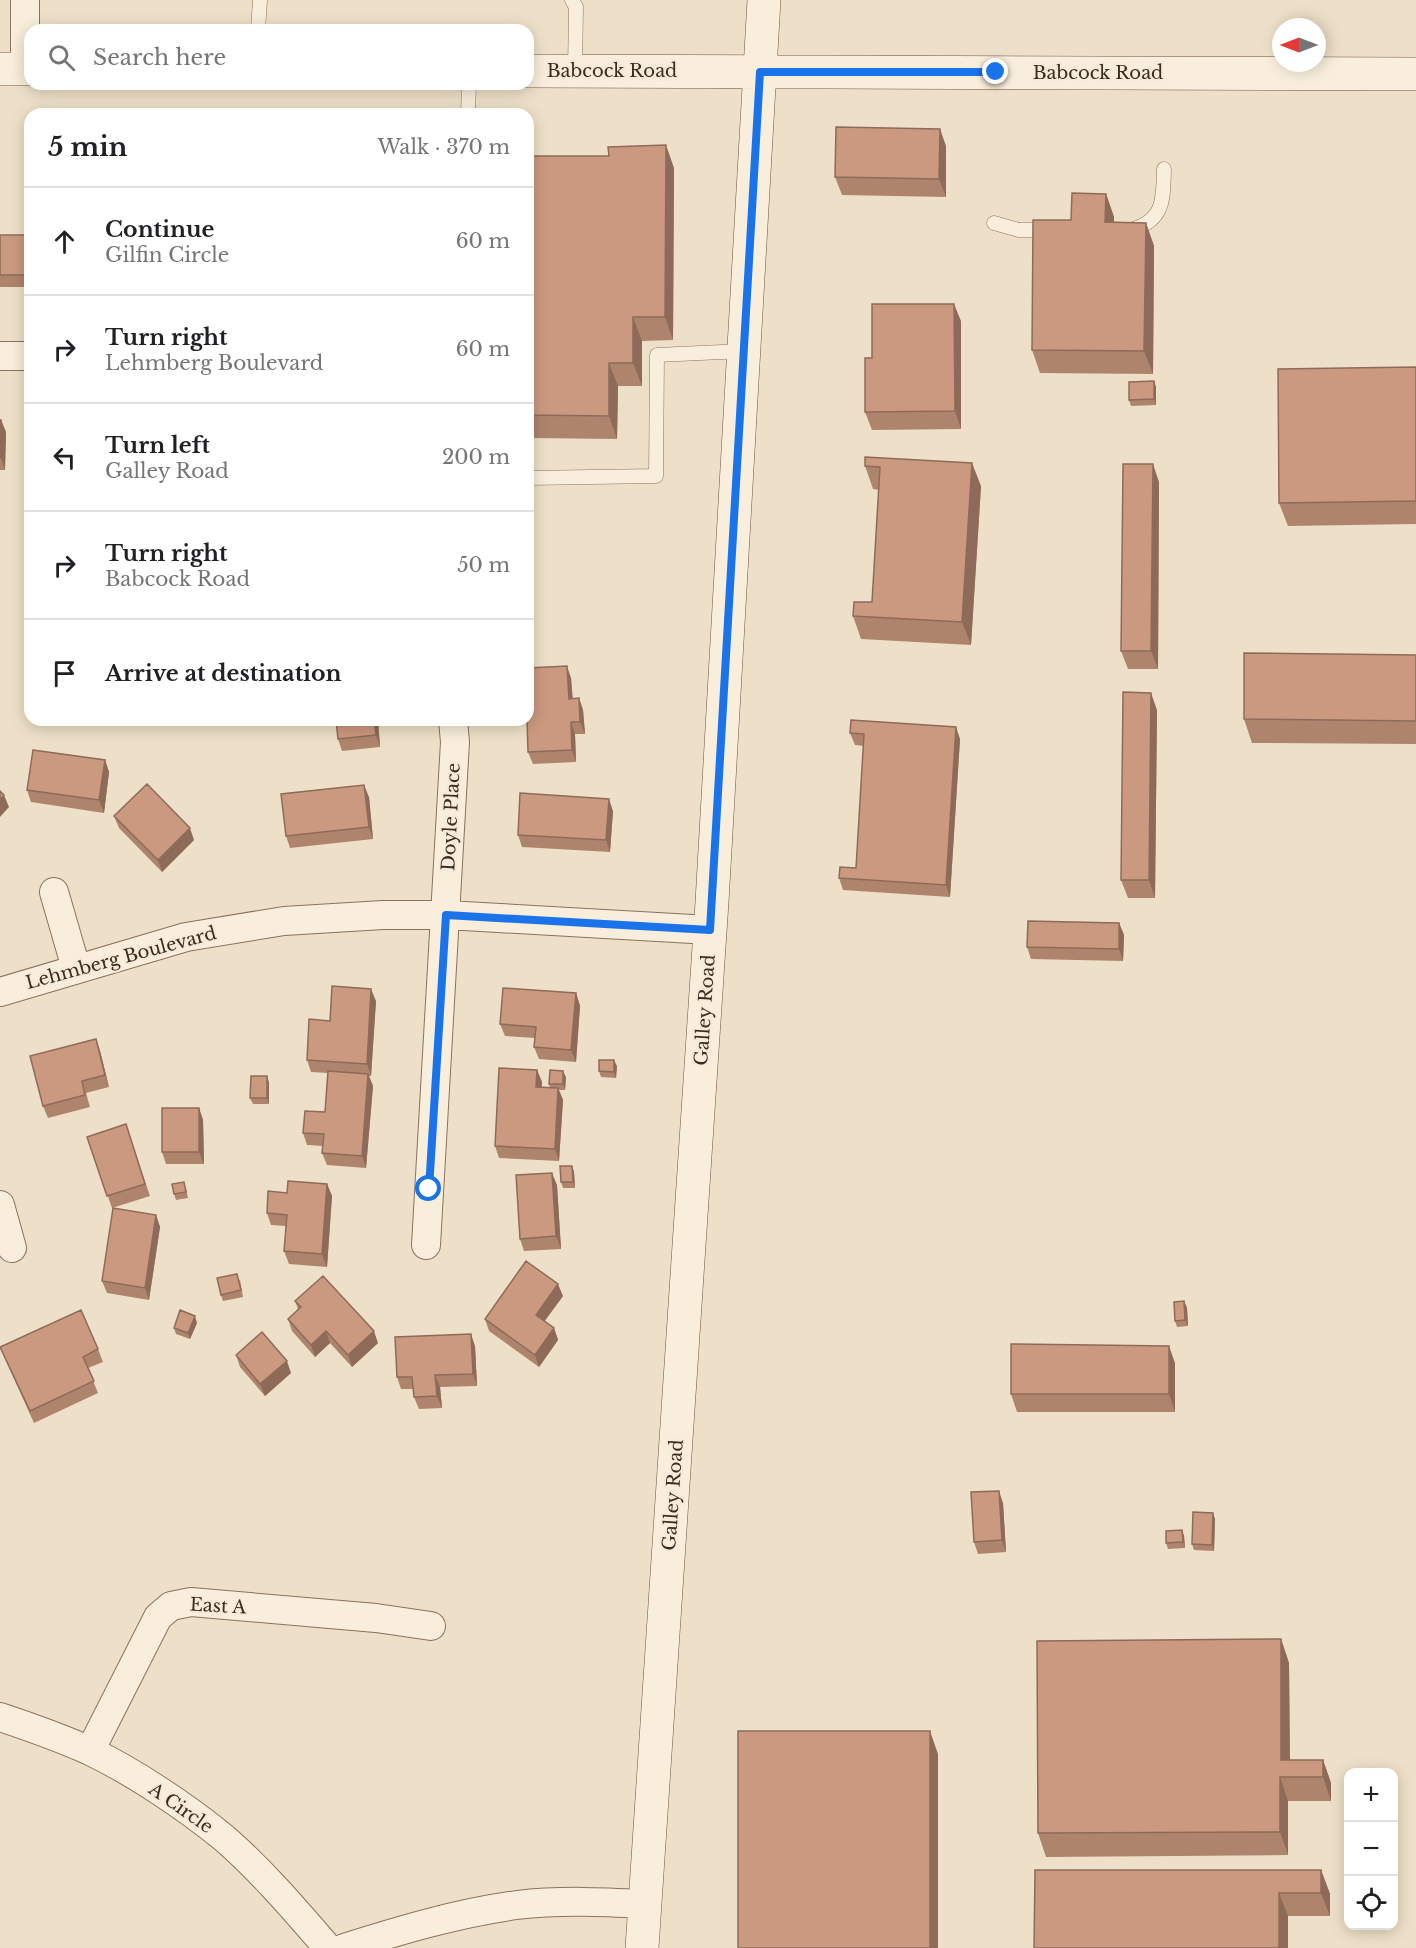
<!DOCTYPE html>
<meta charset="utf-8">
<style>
:root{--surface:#fff;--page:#f6f6f6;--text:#202124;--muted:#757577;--line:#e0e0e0}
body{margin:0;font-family:"Libre Baskerville",serif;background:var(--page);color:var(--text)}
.controls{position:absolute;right:18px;bottom:18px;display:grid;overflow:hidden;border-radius:12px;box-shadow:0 3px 15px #0003}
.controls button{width:54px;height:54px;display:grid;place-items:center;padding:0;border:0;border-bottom:2px solid var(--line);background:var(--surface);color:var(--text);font:30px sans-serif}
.compass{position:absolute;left:1272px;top:18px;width:54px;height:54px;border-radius:50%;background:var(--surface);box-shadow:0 3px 15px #0003;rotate:270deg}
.stop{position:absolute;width:18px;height:18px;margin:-14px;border:4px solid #1a73e8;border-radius:50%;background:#fff}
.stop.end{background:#1a73e8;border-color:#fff;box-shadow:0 2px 6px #0008}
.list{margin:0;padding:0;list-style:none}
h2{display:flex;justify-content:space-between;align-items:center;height:78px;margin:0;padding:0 24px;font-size:26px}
h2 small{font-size:20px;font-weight:400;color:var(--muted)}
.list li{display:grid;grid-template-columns:39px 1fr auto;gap:18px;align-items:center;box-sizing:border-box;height:108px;padding:0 24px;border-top:2px solid var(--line)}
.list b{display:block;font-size:22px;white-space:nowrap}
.list p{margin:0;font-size:20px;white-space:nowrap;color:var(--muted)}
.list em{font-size:20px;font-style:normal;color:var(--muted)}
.icon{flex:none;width:33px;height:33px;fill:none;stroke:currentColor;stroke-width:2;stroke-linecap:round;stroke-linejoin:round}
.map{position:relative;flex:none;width:1416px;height:1948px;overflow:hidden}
.search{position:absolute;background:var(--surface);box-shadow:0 3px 15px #0003;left:24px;top:24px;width:510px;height:66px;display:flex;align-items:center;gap:15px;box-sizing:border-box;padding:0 21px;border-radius:18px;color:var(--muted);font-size:22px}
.panel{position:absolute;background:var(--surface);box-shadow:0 3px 15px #0003;left:24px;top:108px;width:510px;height:618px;border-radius:18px}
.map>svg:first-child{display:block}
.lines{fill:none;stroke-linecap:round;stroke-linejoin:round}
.lane-casing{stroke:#8a725d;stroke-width:15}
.street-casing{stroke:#8a725d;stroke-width:30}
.secondary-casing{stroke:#6c5340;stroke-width:34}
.lane{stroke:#f8eedb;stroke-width:14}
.street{stroke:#f8eedb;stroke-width:28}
.secondary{stroke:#f8eedb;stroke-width:33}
.wall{fill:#af846d}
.shaded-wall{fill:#8e6b59}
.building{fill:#cb997f;stroke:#8e6b59;stroke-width:1.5}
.route{stroke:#1a73e8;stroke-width:8}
.labels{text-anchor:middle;stroke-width:4.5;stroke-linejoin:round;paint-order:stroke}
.street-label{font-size:18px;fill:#3b2b20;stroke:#f5ebd8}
</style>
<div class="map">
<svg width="1416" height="1948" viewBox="0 0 1416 1948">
<rect width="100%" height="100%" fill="#eee0c8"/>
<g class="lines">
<!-- lane casing -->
<g class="lane-casing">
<path id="lane" d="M 572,0 L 576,7 L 575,71
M 258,30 L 260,0
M 468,114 L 469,84
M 994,223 L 1019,230 L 1051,230
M 1131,230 C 1165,220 1163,199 1164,169
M 528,478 L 656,476 L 657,355 L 744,351"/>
</g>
<!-- street casing -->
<g class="street-casing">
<path id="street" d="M 25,0 L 25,69
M 0,356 L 30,356
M 54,892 L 76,968
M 0,992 L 186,937 L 284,921 L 383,915 L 446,915 L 710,930
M 0,1205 L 12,1248
M 426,1245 L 455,742 L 453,720
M 0,1717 C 30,1727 61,1738 90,1751 C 134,1772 186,1807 224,1838 C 262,1871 295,1910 328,1948
M 90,1751 L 158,1617 L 171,1606 L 191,1602 L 376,1618 L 431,1626
M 344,1948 C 401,1930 458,1913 517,1905 C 560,1900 603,1902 646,1904"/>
</g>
<!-- secondary casing -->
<g class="secondary-casing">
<path id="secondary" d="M 0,69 L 30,69
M 528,71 L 1416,74
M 642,1948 L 712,902 L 764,0"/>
</g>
<!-- lane -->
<use href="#lane" class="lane"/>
<!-- street -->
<use href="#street" class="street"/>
<!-- secondary -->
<use href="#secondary" class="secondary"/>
</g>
<!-- wall -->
<path class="wall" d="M 946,146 L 946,197 L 842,195 L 835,177 Z
M 528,156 L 674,168 L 673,340 L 642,341 L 642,386 L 618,386 L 617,439 L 528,438 Z
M 1106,194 L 1114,217 L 1114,222 L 1146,223 L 1154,246 L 1153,374 L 1040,373 L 1032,350 L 1071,220 Z
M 0,235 L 30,235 L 30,287 L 0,287 Z
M 961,321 L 961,429 L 872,430 L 865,412 Z
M 1416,367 L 1416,524 L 1288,526 L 1279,503 Z
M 1154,381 L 1156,387 L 1156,405 L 1131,406 L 1129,400 Z
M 30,419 L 30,470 L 25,458 Z
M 0,420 L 1,420 L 6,432 L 5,470 L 0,470 Z
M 865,457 L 981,486 L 971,645 L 861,639 L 853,616 L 872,602 L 879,490 L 873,489 L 865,466 Z
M 1159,482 L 1158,669 L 1128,669 L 1121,651 Z
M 1416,655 L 1416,744 L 1252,743 L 1244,719 Z
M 571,678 L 573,699 L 579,698 L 583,710 L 585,734 L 575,734 L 576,762 L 533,764 L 528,752 Z
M 1157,710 L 1155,898 L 1128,898 L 1121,880 Z
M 336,720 L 378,720 L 380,747 L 342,751 L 338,739 Z
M 850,733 L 960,739 L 950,897 L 843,890 L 839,878 L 856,868 L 864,746 L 855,745 Z
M 105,760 L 109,772 L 104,813 L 31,802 L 27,790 Z
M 369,797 L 373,839 L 290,848 L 286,836 Z
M 613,811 L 610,852 L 522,847 L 518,835 Z
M 114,816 L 194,840 L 162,872 L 119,828 Z
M 1119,923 L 1124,935 L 1123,961 L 1031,959 L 1027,947 Z
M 576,993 L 580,1006 L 576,1062 L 539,1059 L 534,1047 L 535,1038 L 505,1036 L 500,1024 Z
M 376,1001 L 371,1076 L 369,1076 L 373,1086 L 366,1168 L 327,1165 L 322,1153 L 323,1146 L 307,1145 L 303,1133 L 325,1112 L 328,1073 L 311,1072 L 307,1060 L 330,1021 Z
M 96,1039 L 100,1051 L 109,1087 L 86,1093 L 90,1107 L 48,1118 L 43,1106 Z
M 617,1066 L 616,1078 L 601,1077 L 599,1071 Z
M 537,1070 L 542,1082 L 541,1087 L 550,1087 L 549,1084 L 566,1077 L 565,1090 L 559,1090 L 563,1100 L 559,1161 L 499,1158 L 495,1146 Z
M 267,1076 L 269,1083 L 269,1104 L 253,1104 L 250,1098 Z
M 199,1108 L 203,1120 L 204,1164 L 166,1164 L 162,1152 Z
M 130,1136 L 150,1196 L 112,1208 L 87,1137 Z
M 572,1166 L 574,1172 L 575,1188 L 563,1188 L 561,1182 Z
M 327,1184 L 332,1196 L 327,1267 L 289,1264 L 284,1251 L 286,1226 L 271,1225 L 267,1213 L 287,1193 Z
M 557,1185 L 561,1249 L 524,1251 L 520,1239 Z
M 186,1188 L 188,1198 L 176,1200 L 174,1194 Z
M 156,1215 L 160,1227 L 149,1300 L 107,1293 L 102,1281 Z
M 240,1280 L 243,1297 L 223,1301 L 221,1295 Z
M 563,1296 L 544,1322 L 554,1328 L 558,1340 L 539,1367 L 489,1331 L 485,1319 Z
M 295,1301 L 378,1343 L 352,1367 L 330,1343 L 315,1357 L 292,1331 L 288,1319 L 298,1309 Z
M 1184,1301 L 1187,1308 L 1188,1326 L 1177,1327 L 1175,1321 Z
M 197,1323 L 190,1339 L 176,1334 L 174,1328 Z
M 475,1346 L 477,1386 L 440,1387 L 442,1408 L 419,1409 L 414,1397 L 414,1389 L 401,1389 L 397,1377 Z
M 0,1347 L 98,1349 L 103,1362 L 88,1368 L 98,1393 L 34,1423 L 5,1359 Z
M 236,1355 L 291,1373 L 265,1396 L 240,1367 Z
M 1175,1363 L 1175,1412 L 1017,1412 L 1011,1394 Z
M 1003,1503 L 1006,1552 L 978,1554 L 974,1542 Z
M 1215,1519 L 1214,1551 L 1194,1550 L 1192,1544 Z
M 1182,1530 L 1184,1536 L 1185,1548 L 1168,1549 L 1166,1543 Z
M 1281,1639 L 1289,1663 L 1290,1760 L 1323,1760 L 1331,1783 L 1331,1801 L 1288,1801 L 1288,1855 L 1046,1857 L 1038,1833 Z
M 1321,1870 L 1330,1894 L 1330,1916 L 1288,1916 L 1288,1948 L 1034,1948 Z"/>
<!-- shaded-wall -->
<path class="shaded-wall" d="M 940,129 L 946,146 L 946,197 L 939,179 Z
M 666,145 L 674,168 L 673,340 L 665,317 Z
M 1106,194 L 1114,217 L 1114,246 L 1105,222 Z
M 1146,223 L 1154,246 L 1153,374 L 1144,351 Z
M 954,304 L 961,321 L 961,429 L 955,411 Z
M 633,317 L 642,341 L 642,386 L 633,363 Z
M 609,363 L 618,386 L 617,439 L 609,416 Z
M 1154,381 L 1156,387 L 1156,405 L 1154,399 Z
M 1,420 L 6,432 L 5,470 L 1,458 Z
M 972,463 L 981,486 L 971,645 L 962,622 Z
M 1153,464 L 1159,482 L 1158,669 L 1151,651 Z
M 567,666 L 571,678 L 573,711 L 569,699 Z
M 1151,693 L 1157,710 L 1155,898 L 1149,880 Z
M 579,698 L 583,710 L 585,734 L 580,722 Z
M 374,720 L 378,720 L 380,747 L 376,735 Z
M 571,722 L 575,734 L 576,762 L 572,750 Z
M 956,727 L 960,739 L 950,897 L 946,885 Z
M 105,760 L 109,772 L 104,813 L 99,800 Z
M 364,785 L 369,797 L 373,839 L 369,827 Z
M 4,795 L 9,807 L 0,817 L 0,800 Z
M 609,799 L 613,811 L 610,852 L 606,840 Z
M 190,828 L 194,840 L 162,872 L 158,860 Z
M 1119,923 L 1124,935 L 1123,961 L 1119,949 Z
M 371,989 L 376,1001 L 371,1076 L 367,1064 Z
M 576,993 L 580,1006 L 576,1062 L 571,1050 Z
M 96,1039 L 100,1051 L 109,1087 L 105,1075 Z
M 614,1060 L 617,1066 L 616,1078 L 614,1072 Z
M 537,1070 L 542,1082 L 541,1099 L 536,1087 Z
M 563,1071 L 566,1077 L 565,1090 L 563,1084 Z
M 368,1074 L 373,1086 L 366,1168 L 362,1156 Z
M 267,1076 L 269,1083 L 269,1104 L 267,1098 Z
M 558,1088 L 563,1100 L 559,1161 L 555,1149 Z
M 199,1108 L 203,1120 L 204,1164 L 199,1152 Z
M 572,1166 L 574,1172 L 575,1188 L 573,1182 Z
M 552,1173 L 557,1185 L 561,1249 L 556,1236 Z
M 327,1184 L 332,1196 L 327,1267 L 322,1254 Z
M 156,1215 L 160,1227 L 149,1300 L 145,1288 Z
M 558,1284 L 563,1296 L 540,1327 L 536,1315 Z
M 1184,1301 L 1187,1308 L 1188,1326 L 1185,1320 Z
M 195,1316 L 197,1323 L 190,1339 L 188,1333 Z
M 554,1328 L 558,1340 L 539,1367 L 535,1355 Z
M 326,1331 L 330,1343 L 315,1357 L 311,1345 Z
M 374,1331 L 378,1343 L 352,1367 L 348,1355 Z
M 471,1334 L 475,1346 L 477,1386 L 473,1374 Z
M 1169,1346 L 1175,1363 L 1175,1412 L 1169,1394 Z
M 287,1361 L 291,1373 L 265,1396 L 260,1384 Z
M 435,1375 L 440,1387 L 442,1408 L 437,1396 Z
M 999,1491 L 1003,1503 L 1006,1552 L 1002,1540 Z
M 1213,1513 L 1215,1519 L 1214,1551 L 1212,1545 Z
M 1182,1530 L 1184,1536 L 1185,1548 L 1183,1542 Z
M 1281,1639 L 1289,1663 L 1290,1777 L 1281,1760 Z
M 930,1731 L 938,1754 L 938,1948 L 930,1948 Z
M 1323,1760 L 1331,1783 L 1331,1801 L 1323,1777 Z
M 1280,1777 L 1288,1801 L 1288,1855 L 1280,1832 Z
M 1321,1870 L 1330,1894 L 1330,1916 L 1321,1893 Z
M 1279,1893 L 1288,1916 L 1288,1948 L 1279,1948 Z"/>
<!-- building -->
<path class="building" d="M 836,127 L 940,129 L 939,179 L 835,177 Z
M 666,145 L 665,317 L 633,317 L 633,363 L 609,363 L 609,416 L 528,415 L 528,156 L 609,156 L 608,147 Z
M 1072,193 L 1106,194 L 1105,222 L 1146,223 L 1144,351 L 1032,350 L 1033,220 L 1071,220 Z
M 0,235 L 30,235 L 30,275 L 0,275 Z
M 872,304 L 954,304 L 955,411 L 865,412 L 865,358 L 872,358 Z
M 1416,367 L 1416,501 L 1279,503 L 1278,369 Z
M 1154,381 L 1154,399 L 1129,400 L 1129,382 Z
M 25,419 L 30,419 L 30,458 L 25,458 Z
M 0,420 L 1,420 L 1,458 L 0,458 Z
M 865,457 L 972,463 L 962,622 L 853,616 L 854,602 L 872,602 L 880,467 L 865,466 Z
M 1123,464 L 1153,464 L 1151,651 L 1121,651 Z
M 1244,653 L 1416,655 L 1416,721 L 1244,719 Z
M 567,666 L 569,699 L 579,698 L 580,722 L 571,722 L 572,750 L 528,752 L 527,720 L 528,720 L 528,668 Z
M 1123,692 L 1151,693 L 1149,880 L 1121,880 Z
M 336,720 L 374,720 L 376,735 L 338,739 Z
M 851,720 L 956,727 L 946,885 L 839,878 L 840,867 L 856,868 L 864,734 L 850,733 Z
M 33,750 L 105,760 L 99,800 L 27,790 Z
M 147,784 L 190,828 L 158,860 L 114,816 Z
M 364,785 L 369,827 L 286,836 L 281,794 Z
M 0,791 L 4,795 L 0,800 Z
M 520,793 L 609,799 L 606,840 L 518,835 Z
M 1028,921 L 1119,923 L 1119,949 L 1027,947 Z
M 332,986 L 371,989 L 367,1064 L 307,1060 L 309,1019 L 330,1021 Z
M 503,988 L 576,993 L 571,1050 L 534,1047 L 536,1027 L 500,1024 Z
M 96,1039 L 105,1075 L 82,1081 L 85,1095 L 43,1106 L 30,1056 Z
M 599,1060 L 614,1060 L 614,1072 L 599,1071 Z
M 499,1068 L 537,1070 L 536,1087 L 558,1088 L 555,1149 L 495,1146 Z
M 550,1070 L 563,1071 L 563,1084 L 549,1084 Z
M 328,1071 L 368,1074 L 362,1156 L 322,1153 L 324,1134 L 303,1133 L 305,1111 L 325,1112 Z
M 251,1076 L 267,1076 L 267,1098 L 250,1098 Z
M 162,1108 L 199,1108 L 199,1152 L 162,1152 Z
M 126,1124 L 145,1184 L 107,1196 L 87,1137 Z
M 560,1166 L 572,1166 L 573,1182 L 561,1182 Z
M 552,1173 L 556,1236 L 520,1239 L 516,1175 Z
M 288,1181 L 327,1184 L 322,1254 L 284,1251 L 287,1215 L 267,1213 L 268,1191 L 287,1193 Z
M 184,1182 L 186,1192 L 174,1194 L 172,1184 Z
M 113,1208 L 156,1215 L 145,1288 L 102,1281 Z
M 526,1261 L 558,1284 L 536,1315 L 554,1328 L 535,1355 L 485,1319 Z
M 237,1274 L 241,1290 L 221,1295 L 217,1278 Z
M 323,1276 L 374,1331 L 348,1355 L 326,1331 L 311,1345 L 288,1319 L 301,1307 L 295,1301 Z
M 1184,1301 L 1185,1320 L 1175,1321 L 1174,1302 Z
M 81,1310 L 98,1349 L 83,1357 L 94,1381 L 30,1411 L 0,1347 Z
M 180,1310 L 195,1316 L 188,1333 L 174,1328 Z
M 262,1332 L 287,1361 L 260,1384 L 236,1355 Z
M 471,1334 L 473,1374 L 435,1375 L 437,1396 L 414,1397 L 412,1377 L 397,1377 L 395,1337 Z
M 1011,1344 L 1169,1346 L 1169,1394 L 1011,1394 Z
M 999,1491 L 1002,1540 L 974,1542 L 971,1492 Z
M 1193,1512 L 1213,1513 L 1212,1545 L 1192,1544 Z
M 1182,1530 L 1183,1542 L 1166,1543 L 1166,1531 Z
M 1281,1639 L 1281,1760 L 1323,1760 L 1323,1777 L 1280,1777 L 1280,1832 L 1038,1833 L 1037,1641 Z
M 738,1731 L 930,1731 L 930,1948 L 738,1948 Z
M 1035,1870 L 1321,1870 L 1321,1893 L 1279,1893 L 1279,1948 L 1034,1948 Z"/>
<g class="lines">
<!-- route -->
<path class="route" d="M 429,1189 L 446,915 L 710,930 L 760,72 L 996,72"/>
</g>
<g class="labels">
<!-- street labels -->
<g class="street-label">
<text x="612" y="77">Babcock Road</text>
<text x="1098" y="79">Babcock Road</text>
<text transform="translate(451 817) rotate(-87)" y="6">Doyle Place</text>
<text transform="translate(121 958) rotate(-15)" y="6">Lehmberg Boulevard</text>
<text transform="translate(705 1010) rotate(-86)" y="6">Galley Road</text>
<text transform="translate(673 1495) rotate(-86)" y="6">Galley Road</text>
<text transform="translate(218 1606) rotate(3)" y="6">East A</text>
<text transform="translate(181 1808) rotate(35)" y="6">A Circle</text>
</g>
</g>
</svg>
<div class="controls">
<button>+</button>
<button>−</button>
<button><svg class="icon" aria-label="locate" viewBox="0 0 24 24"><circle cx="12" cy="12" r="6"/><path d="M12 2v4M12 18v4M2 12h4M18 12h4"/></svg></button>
</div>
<svg class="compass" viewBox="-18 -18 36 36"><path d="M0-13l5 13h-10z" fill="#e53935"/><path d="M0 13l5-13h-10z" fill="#757577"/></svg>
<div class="stop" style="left:429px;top:1189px"></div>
<div class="stop end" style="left:996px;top:72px"></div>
<div class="search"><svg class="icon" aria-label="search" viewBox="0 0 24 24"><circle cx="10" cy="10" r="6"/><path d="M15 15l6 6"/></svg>Search here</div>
<section class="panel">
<h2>5 min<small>Walk · 370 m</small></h2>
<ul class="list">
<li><svg class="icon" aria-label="ahead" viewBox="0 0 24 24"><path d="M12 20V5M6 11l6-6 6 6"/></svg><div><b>Continue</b><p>Gilfin Circle</p></div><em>60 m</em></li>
<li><svg class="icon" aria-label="right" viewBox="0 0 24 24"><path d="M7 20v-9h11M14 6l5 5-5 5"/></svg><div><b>Turn right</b><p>Lehmberg Boulevard</p></div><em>60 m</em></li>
<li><svg class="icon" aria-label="left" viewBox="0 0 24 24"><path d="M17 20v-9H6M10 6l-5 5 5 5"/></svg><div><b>Turn left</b><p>Galley Road</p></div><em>200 m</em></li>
<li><svg class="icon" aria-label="right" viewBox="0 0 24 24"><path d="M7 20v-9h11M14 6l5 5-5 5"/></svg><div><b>Turn right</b><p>Babcock Road</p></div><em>50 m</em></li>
<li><svg class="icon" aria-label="arrive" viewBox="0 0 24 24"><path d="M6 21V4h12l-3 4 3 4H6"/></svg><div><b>Arrive at destination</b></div></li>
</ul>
</section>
</div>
